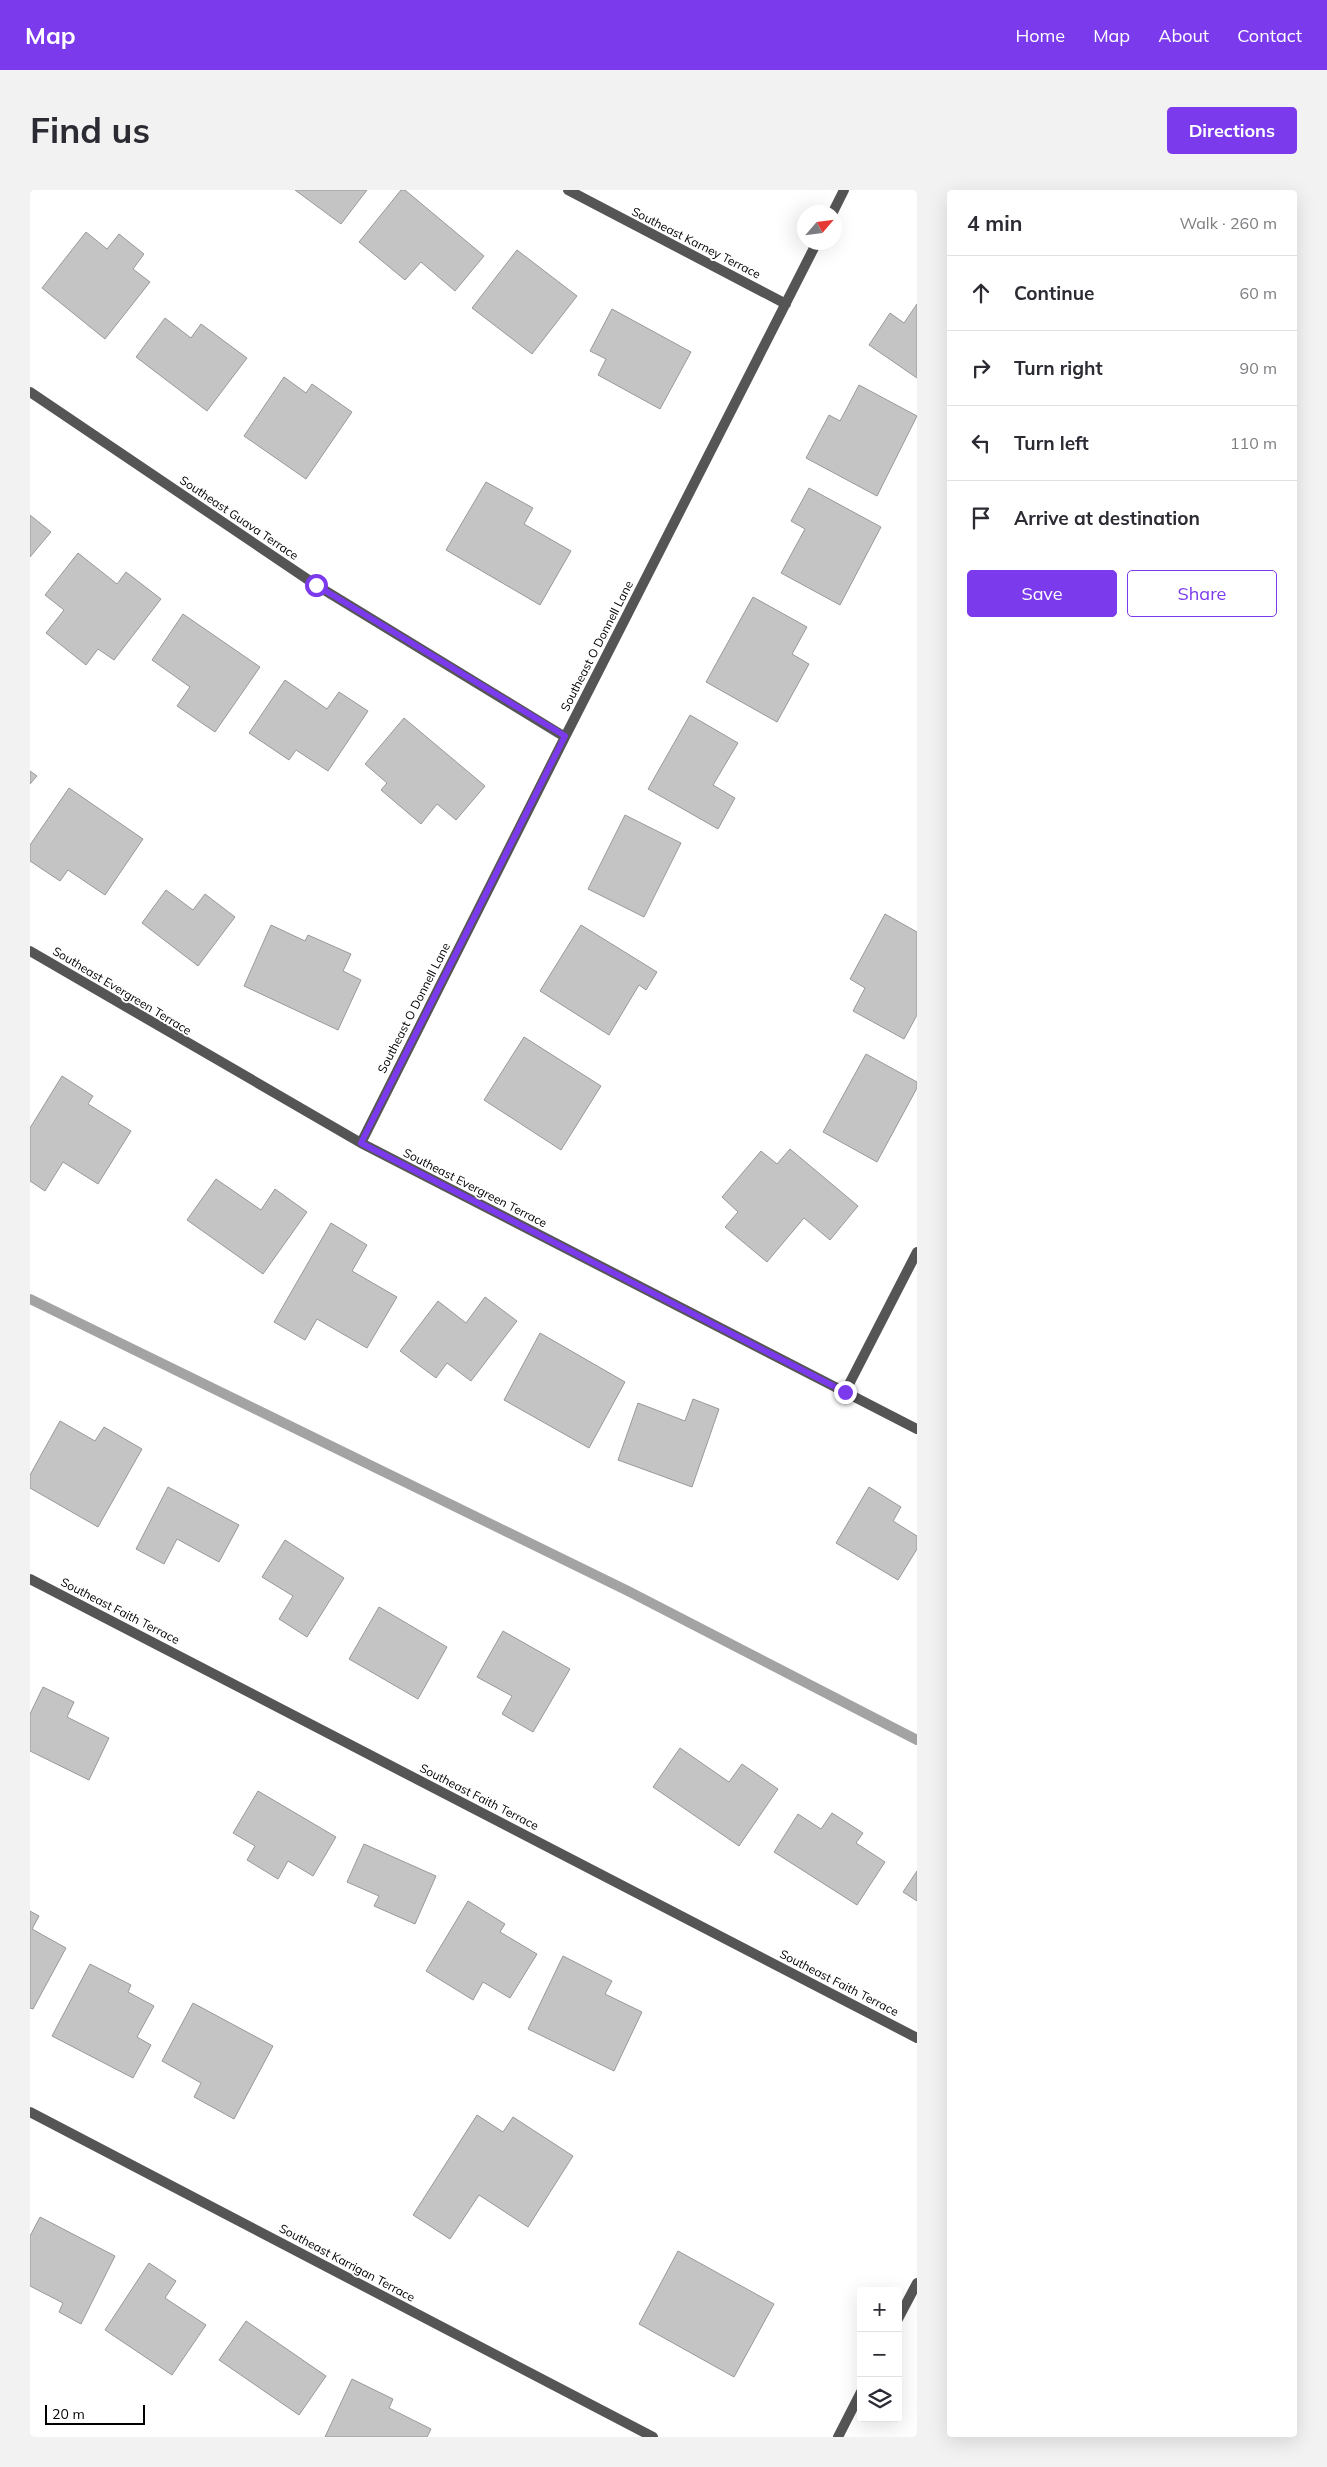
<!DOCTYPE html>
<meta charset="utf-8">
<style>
:root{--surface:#fff;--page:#f2f2f3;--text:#2b2b33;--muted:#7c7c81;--line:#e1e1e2;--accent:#7c3aed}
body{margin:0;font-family:Mulish,sans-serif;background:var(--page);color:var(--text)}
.controls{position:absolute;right:15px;bottom:15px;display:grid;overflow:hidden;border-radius:5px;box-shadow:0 5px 20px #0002}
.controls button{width:45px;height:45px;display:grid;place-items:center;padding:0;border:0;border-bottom:1px solid var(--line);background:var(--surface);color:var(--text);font:25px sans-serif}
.compass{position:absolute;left:767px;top:15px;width:45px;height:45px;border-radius:50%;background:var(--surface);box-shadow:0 5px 20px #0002;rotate:62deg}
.scale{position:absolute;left:15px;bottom:12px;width:100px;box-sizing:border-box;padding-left:5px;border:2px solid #000;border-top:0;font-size:14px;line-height:18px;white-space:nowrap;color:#000;-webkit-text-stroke:4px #fff;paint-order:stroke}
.stop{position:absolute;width:15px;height:15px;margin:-11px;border:4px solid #7c3aed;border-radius:50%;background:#fff}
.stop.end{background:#7c3aed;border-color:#fff;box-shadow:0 1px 5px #0008}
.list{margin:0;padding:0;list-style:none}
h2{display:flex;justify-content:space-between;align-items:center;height:65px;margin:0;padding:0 20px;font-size:21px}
h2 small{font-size:16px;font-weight:400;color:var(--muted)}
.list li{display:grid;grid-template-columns:32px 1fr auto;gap:15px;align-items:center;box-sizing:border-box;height:75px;padding:0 20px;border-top:1px solid var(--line)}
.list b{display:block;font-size:19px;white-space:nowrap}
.list em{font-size:16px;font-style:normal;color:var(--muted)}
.actions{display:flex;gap:10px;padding:15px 20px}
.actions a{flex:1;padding:11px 0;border:1px solid var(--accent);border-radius:5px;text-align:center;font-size:18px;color:var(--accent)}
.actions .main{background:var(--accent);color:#fff}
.icon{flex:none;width:28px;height:28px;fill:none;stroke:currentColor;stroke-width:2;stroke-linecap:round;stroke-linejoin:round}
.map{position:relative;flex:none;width:887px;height:2247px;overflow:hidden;border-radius:5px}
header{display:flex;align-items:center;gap:30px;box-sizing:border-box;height:70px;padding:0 25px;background:var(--accent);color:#fff}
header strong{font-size:24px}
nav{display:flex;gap:28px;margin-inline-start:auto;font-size:18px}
.intro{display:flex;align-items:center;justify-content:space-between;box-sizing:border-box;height:120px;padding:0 30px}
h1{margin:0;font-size:35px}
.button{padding:12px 22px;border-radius:5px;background:var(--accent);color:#fff;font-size:18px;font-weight:700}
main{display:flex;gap:30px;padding:0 30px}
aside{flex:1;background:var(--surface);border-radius:5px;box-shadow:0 5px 20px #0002}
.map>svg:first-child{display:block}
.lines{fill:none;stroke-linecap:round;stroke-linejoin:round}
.stream{stroke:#a3a3a3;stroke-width:10}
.building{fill:#c4c4c4;stroke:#999}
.minor{stroke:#555;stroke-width:10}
.route{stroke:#7c3aed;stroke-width:6}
.labels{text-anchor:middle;stroke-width:4;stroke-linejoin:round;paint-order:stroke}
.street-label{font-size:12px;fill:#000;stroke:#fff}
</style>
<header>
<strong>Map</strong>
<nav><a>Home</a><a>Map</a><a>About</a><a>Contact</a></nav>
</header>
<div class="intro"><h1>Find us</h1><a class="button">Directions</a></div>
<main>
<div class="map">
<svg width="887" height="2247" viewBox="0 0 887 2247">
<rect width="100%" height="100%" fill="#fff"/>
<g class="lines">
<!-- stream -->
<path class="stream" d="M 0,1109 L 598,1401 L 887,1550"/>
</g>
<!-- building -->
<path class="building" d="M 265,0 L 337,0 L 311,34 Z
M 371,0 L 375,0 L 454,66 L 425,101 L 391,72 L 375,90 L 329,52 Z
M 56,42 L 77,59 L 89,44 L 114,64 L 103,79 L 120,92 L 75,149 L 12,98 Z
M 487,60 L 547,106 L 502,164 L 442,118 Z
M 887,114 L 887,188 L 839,155 L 860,123 L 874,133 Z
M 582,119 L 661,162 L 630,219 L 568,185 L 576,169 L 560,161 Z
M 135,128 L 161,148 L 171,134 L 217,168 L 177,221 L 106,167 Z
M 254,187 L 276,203 L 282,194 L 322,222 L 276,289 L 214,246 Z
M 829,195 L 887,226 L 847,306 L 776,268 L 799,225 L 810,231 Z
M 456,292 L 503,318 L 494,334 L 541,361 L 510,415 L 416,360 Z
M 779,298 L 851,337 L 810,415 L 751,383 L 775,339 L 761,331 Z
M 0,325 L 21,342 L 0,367 Z
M 48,363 L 87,394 L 96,382 L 131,409 L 84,470 L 68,459 L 56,475 L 16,443 L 34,420 L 15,405 Z
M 723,407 L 777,437 L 762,464 L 779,474 L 747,532 L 676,492 Z
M 153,424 L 230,477 L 185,542 L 147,516 L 160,497 L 122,470 Z
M 255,490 L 297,519 L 309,502 L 338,521 L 298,581 L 266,560 L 259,570 L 219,543 Z
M 660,525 L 708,553 L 683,595 L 705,608 L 688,639 L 618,599 Z
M 374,528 L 455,596 L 426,630 L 407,614 L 391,634 L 351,600 L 357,593 L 335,574 Z
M 0,581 L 7,586 L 0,594 Z
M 39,598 L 113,649 L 75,705 L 38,680 L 30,691 L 0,671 L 0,655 Z
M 595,625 L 651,653 L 614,727 L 558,699 Z
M 136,700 L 163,720 L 175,704 L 205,727 L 168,776 L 112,733 Z
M 855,724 L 887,742 L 887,825 L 874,849 L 823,821 L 835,798 L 820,789 Z
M 241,735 L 275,751 L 278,745 L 321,764 L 313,781 L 331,790 L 308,840 L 214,796 Z
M 551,735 L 627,782 L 616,800 L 609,795 L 579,845 L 510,801 Z
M 494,847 L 571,896 L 531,960 L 454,910 Z
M 836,864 L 887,892 L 887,898 L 847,972 L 793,942 Z
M 32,886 L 63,906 L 58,914 L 101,941 L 68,994 L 33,972 L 15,1001 L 0,991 L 0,938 Z
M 760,959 L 828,1016 L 800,1050 L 774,1028 L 737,1072 L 695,1037 L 708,1022 L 692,1007 L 731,961 L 747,974 Z
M 186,989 L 231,1020 L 245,999 L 277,1022 L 233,1084 L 157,1030 Z
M 301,1033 L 337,1055 L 322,1081 L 367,1107 L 337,1158 L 287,1129 L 275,1150 L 244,1132 Z
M 455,1107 L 487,1131 L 441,1191 L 417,1173 L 406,1188 L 370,1161 L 408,1111 L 436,1133 Z
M 510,1143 L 595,1192 L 559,1258 L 474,1210 Z
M 663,1209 L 689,1219 L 662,1297 L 588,1270 L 608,1213 L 655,1231 Z
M 30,1231 L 65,1251 L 74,1237 L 112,1259 L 68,1337 L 0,1298 L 0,1285 Z
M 138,1297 L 209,1335 L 189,1372 L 147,1349 L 134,1374 L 106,1359 Z
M 839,1297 L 871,1317 L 863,1331 L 887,1346 L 887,1359 L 868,1390 L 806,1353 Z
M 255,1350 L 314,1388 L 277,1447 L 249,1429 L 263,1406 L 232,1387 Z
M 349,1417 L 417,1457 L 388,1509 L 319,1469 Z
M 473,1441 L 540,1479 L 503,1542 L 472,1524 L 482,1506 L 447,1487 Z
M 13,1497 L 44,1512 L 37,1527 L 79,1548 L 59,1590 L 0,1561 L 0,1524 Z
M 650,1558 L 699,1592 L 712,1574 L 748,1599 L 709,1656 L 623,1597 Z
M 228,1601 L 306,1647 L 283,1686 L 258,1671 L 248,1689 L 217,1670 L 225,1656 L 203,1643 Z
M 802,1623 L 833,1643 L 826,1653 L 855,1672 L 827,1715 L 744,1662 L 768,1624 L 791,1639 Z
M 334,1654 L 406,1686 L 385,1734 L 344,1716 L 349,1706 L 317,1692 Z
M 887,1681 L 887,1711 L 873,1702 Z
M 438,1711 L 475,1734 L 470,1742 L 507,1764 L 480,1808 L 453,1792 L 443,1810 L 396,1781 Z
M 0,1721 L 9,1726 L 2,1739 L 36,1758 L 3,1819 L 0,1818 Z
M 533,1766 L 582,1791 L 575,1804 L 612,1822 L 584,1881 L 498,1839 Z
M 60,1774 L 101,1795 L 98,1802 L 124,1816 L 107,1847 L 121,1855 L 103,1888 L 22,1846 Z
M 163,1813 L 243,1856 L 204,1929 L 164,1907 L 171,1893 L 132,1871 Z
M 447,1925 L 473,1942 L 483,1927 L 543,1966 L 498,2037 L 449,2005 L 420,2049 L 383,2025 Z
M 10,2027 L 85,2066 L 51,2134 L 29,2122 L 33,2113 L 0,2096 L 0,2046 Z
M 648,2061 L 744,2114 L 704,2187 L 609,2134 Z
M 119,2073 L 146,2091 L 135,2108 L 176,2135 L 142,2185 L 75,2140 Z
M 216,2131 L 296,2186 L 269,2225 L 189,2170 Z
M 322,2189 L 363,2209 L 359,2218 L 401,2239 L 397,2247 L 295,2247 Z"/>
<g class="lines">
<!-- minor -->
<path class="minor" d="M 538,0 L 756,114
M 803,22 L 814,0
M 0,202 L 286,395 L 535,547
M 0,761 L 331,953 L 887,1239
M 331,953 L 535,547 L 787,52
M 815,1202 L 887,1062
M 0,1389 L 887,1848
M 0,1922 L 623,2247
M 868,2129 L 887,2093
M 808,2247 L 831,2202"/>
</g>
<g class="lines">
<!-- route -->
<path class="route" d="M 286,395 L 535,546 L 331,953 L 815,1202"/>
</g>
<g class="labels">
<!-- street labels -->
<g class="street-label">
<text transform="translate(666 53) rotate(27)" y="4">Southeast Karney Terrace</text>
<text transform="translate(209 328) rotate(34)" y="4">Southeast Guava Terrace</text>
<text transform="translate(567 456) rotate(-63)" y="4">Southeast O Donnell Lane</text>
<text transform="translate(92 801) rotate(31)" y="4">Southeast Evergreen Terrace</text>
<text transform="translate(384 818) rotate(-63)" y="4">Southeast O Donnell Lane</text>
<text transform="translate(445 998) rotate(27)" y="4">Southeast Evergreen Terrace</text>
<text transform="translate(90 1421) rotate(27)" y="4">Southeast Faith Terrace</text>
<text transform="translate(449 1607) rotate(27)" y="4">Southeast Faith Terrace</text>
<text transform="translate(809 1793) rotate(27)" y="4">Southeast Faith Terrace</text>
<text transform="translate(317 2073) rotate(28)" y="4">Southeast Karrigan Terrace</text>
</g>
</g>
</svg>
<div class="controls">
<button>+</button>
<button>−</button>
<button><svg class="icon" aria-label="layers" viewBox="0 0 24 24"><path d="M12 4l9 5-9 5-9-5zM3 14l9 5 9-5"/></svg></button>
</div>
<svg class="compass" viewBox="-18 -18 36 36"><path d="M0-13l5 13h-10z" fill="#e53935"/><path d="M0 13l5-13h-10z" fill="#7c7c81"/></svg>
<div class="scale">20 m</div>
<div class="stop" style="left:286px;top:395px"></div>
<div class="stop end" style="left:815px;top:1202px"></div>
</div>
<aside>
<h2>4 min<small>Walk · 260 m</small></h2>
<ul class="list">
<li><svg class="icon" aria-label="ahead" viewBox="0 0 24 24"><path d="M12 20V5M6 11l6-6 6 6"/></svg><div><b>Continue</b></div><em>60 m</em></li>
<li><svg class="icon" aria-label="right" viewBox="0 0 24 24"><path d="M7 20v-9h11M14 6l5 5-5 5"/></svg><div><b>Turn right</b></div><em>90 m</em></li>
<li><svg class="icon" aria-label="left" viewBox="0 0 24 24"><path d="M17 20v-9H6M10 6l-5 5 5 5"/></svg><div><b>Turn left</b></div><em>110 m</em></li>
<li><svg class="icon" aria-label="arrive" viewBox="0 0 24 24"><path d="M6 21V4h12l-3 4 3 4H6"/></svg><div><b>Arrive at destination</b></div></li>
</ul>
<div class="actions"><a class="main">Save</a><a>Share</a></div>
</aside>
</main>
